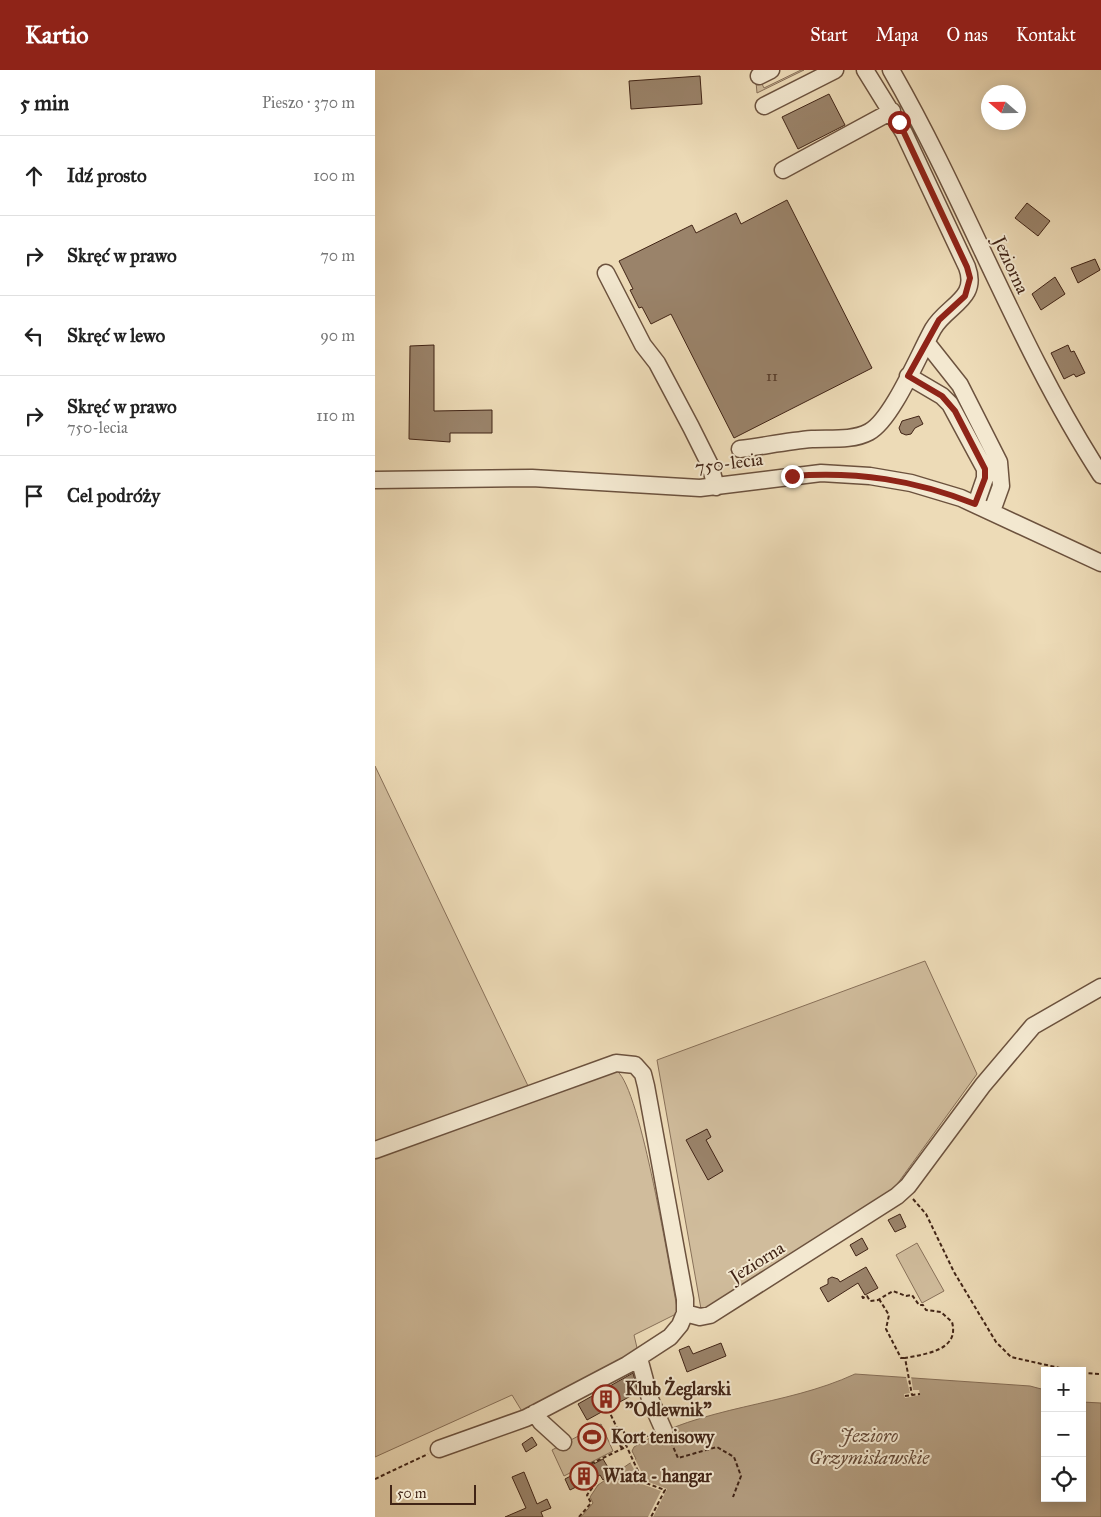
<!DOCTYPE html>
<html lang="pl">
<meta charset="utf-8">
<style>
:root{--surface:#fff;--page:#f6f6f6;--text:#222;--muted:#767676;--line:#e0e0e0;--accent:#8f2418}
body{margin:0;font-family:"IM FELL Great Primer",serif;background:var(--page);color:var(--text)}
.controls{position:absolute;right:15px;bottom:15px;display:grid;overflow:hidden;border-radius:0px;box-shadow:0 2px 12px #0003}
.controls button{width:45px;height:45px;display:grid;place-items:center;padding:0;border:0;border-bottom:1px solid var(--line);background:var(--surface);color:var(--text);font:25px sans-serif}
.compass{position:absolute;left:606px;top:15px;width:45px;height:45px;border-radius:50%;background:var(--surface);box-shadow:0 2px 12px #0003;rotate:290deg}
.scale{position:absolute;left:15px;bottom:12px;width:86px;box-sizing:border-box;padding-left:5px;border:2px solid #412416;border-top:0;font-size:14px;line-height:18px;white-space:nowrap;color:#412416;-webkit-text-stroke:4px #f3e8d0;paint-order:stroke}
.stop{position:absolute;width:15px;height:15px;margin:-11px;border:4px solid #8f2418;border-radius:50%;background:#fff}
.stop.end{background:#8f2418;border-color:#fff;box-shadow:0 1px 5px #0008}
.list{margin:0;padding:0;list-style:none}
h2{display:flex;justify-content:space-between;align-items:center;height:65px;margin:0;padding:0 20px;font-size:21px}
h2 small{font-size:16px;font-weight:400;color:var(--muted)}
.list li{display:grid;grid-template-columns:32px 1fr auto;gap:15px;align-items:center;box-sizing:border-box;height:80px;padding:0 20px;border-top:1px solid var(--line)}
.list b{display:block;font-size:19px;white-space:nowrap}
.list p{margin:0;font-size:16px;white-space:nowrap;color:var(--muted)}
.list em{font-size:16px;font-style:normal;color:var(--muted)}
.icon{flex:none;width:28px;height:28px;fill:none;stroke:currentColor;stroke-width:2;stroke-linecap:round;stroke-linejoin:round}
.map{position:relative;flex:none;width:726px;height:1447px;overflow:hidden}
header{display:flex;align-items:center;gap:30px;box-sizing:border-box;height:70px;padding:0 25px;background:var(--accent);color:#fff}
header strong{font-size:24px}
nav{display:flex;gap:28px;margin-inline-start:auto;font-size:18px}
main{display:flex}
aside{flex:1;background:var(--surface)}
.map>svg:first-child{display:block}
.green{fill:#d0bc9c;stroke:#887059}
.water{fill:#b39d80;stroke:#856d56}
.pier{fill:#eddbb7}
.building{fill:#9a836a;stroke:#412416}
.lines{fill:none;stroke-linecap:round;stroke-linejoin:round}
.minor-casing{stroke:#6c523e;stroke-width:19}
.path{stroke:#412416;stroke-width:2;stroke-dasharray:4 2.5;stroke-linecap:butt}
.minor{stroke:#f3e8d0;stroke-width:16}
.route{stroke:#8f2418;stroke-width:6}
.labels{text-anchor:middle;stroke-width:4;stroke-linejoin:round;paint-order:stroke}
.number-label{font-size:15px;fill:#573c2b}
.street-label{font-size:18px;fill:#412416;stroke:#f3e8d0}
.poi-label{font-size:18px;font-weight:bold;fill:#412416;stroke:#f3e8d0;text-anchor:start}
.water-label{font-size:19px;font-style:italic;fill:#634836;stroke:#f3e8d0}
</style>
<header>
<strong>Kartio</strong>
<nav><a>Start</a><a>Mapa</a><a>O nas</a><a>Kontakt</a></nav>
</header>
<main>
<aside>
<h2>5 min<small>Pieszo · 370 m</small></h2>
<ul class="list">
<li><svg class="icon" aria-label="ahead" viewBox="0 0 24 24"><path d="M12 20V5M6 11l6-6 6 6"/></svg><div><b>Idź prosto</b></div><em>100 m</em></li>
<li><svg class="icon" aria-label="right" viewBox="0 0 24 24"><path d="M7 20v-9h11M14 6l5 5-5 5"/></svg><div><b>Skręć w prawo</b></div><em>70 m</em></li>
<li><svg class="icon" aria-label="left" viewBox="0 0 24 24"><path d="M17 20v-9H6M10 6l-5 5 5 5"/></svg><div><b>Skręć w lewo</b></div><em>90 m</em></li>
<li><svg class="icon" aria-label="right" viewBox="0 0 24 24"><path d="M7 20v-9h11M14 6l5 5-5 5"/></svg><div><b>Skręć w prawo</b><p>750-lecia</p></div><em>110 m</em></li>
<li><svg class="icon" aria-label="arrive" viewBox="0 0 24 24"><path d="M6 21V4h12l-3 4 3 4H6"/></svg><div><b>Cel podróży</b></div></li>
</ul>
</aside>
<div class="map">
<svg width="726" height="1447" viewBox="0 0 726 1447">
<rect width="100%" height="100%" fill="#eddbb7"/>
<filter id="stains"><feTurbulence type="fractalNoise" baseFrequency=".004" numOctaves="4"/><feColorMatrix values="0 0 0 0 .2 0 0 0 0 .09 0 0 0 0 .02 0 0 0 .5 -.17"/></filter>
<radialGradient id="worn" r=".72"><stop offset=".6" stop-color="#630" stop-opacity="0"/><stop offset="1" stop-color="#630" stop-opacity=".3"/></radialGradient>
<!-- green -->
<path class="green" d="M 426,0 L 429,0 L 382,23 L 381,12 L 385,10 L 389,18 Z
M 0,696 L 154,1018 L 0,1074 Z
M 550,891 L 602,1004 L 520,1117 L 335,1241 L 326,1239 L 282,990 Z
M 242,1001 C 266,1019 295,1203 303,1243 L 259,1265 L 263,1282 L 148,1343 L 137,1325 L 0,1387 L 0,1087 Z
M 542,1173 L 569,1221 L 547,1233 L 521,1185 Z
M 226,1354 L 238,1381 L 189,1406 L 177,1380 Z"/>
<!-- water -->
<path class="water" d="M 480,1304 L 655,1316 L 670,1320 L 670,1428 L 707,1428 L 707,1332 L 726,1333 L 726,1447 L 206,1447 L 218,1433 L 215,1427 L 223,1415 L 261,1389 L 257,1381 L 259,1377 C 327,1335 409,1337 480,1304 Z"/>
<!-- pier -->
<path class="pier" d="M 536,1306 L 538,1320 L 544,1320 L 545,1325 L 530,1328 L 529,1324 L 535,1323 L 531,1307 Z
M 256,1381 L 271,1411 L 292,1419 L 278,1447 L 273,1447 L 286,1421 L 267,1414 L 254,1390 L 258,1388 Z"/>
<!-- building -->
<path class="building" d="M 325,6 L 327,34 L 256,39 L 254,11 Z
M 454,24 L 470,55 L 423,79 L 407,47 Z
M 412,130 L 497,298 L 359,368 L 296,244 L 276,254 L 267,237 L 264,238 L 255,220 L 258,219 L 244,191 L 317,155 L 321,163 L 361,143 L 366,154 Z
M 652,133 L 675,151 L 663,166 L 640,148 Z
M 720,189 L 725,200 L 703,213 L 696,198 Z
M 680,207 L 690,224 L 666,240 L 657,224 Z
M 59,275 L 59,341 L 117,340 L 117,363 L 75,363 L 75,372 L 34,369 L 35,276 Z
M 693,275 L 696,282 L 699,281 L 710,303 L 701,307 L 699,304 L 689,309 L 676,283 Z
M 544,346 L 548,354 L 540,358 L 536,364 L 531,365 L 526,363 L 524,358 L 527,351 Z
M 332,1059 L 336,1067 L 331,1070 L 348,1101 L 333,1110 L 311,1070 Z
M 525,1144 L 531,1157 L 520,1162 L 513,1150 Z
M 487,1168 L 493,1179 L 481,1186 L 475,1175 Z
M 491,1197 L 503,1218 L 490,1225 L 483,1213 L 453,1232 L 445,1218 L 453,1214 L 453,1209 L 457,1207 L 463,1209 L 465,1212 Z
M 346,1273 L 351,1286 L 312,1302 L 304,1280 L 314,1276 L 318,1284 Z
M 258,1303 L 263,1322 L 212,1350 L 203,1334 Z
M 157,1367 L 162,1375 L 151,1382 L 147,1374 Z
M 228,1389 L 237,1404 L 228,1410 L 225,1405 L 195,1420 L 190,1409 Z
M 149,1402 L 162,1434 L 172,1429 L 176,1438 L 166,1442 L 168,1447 L 130,1447 L 151,1438 L 137,1407 Z"/>
<g class="lines">
<!-- minor casing -->
<g class="minor-casing">
<path id="minor" d="M 516,0 C 592,132 643,277 726,405
M 384,6 L 396,0
M 389,36 L 460,0
M 408,100 L 517,41
M 231,203 L 268,275 L 282,293 L 316,357 L 335,395 L 341,417
M 551,272 L 585,315 L 624,392 L 626,416 L 617,441
M 533,306 L 567,326 L 575,334 L 610,399 L 610,408 L 601,434
M 365,379 C 389,376 413,371 437,369 C 455,368 477,371 494,362 C 517,350 544,284 558,259 C 572,235 604,229 592,197 L 529,63 L 490,0
M 0,410 L 157,408 L 325,418 L 446,403 L 495,406 L 536,413 L 586,428 L 726,493
M 0,1080 L 241,993 L 260,995 L 268,1004 L 271,1016 L 310,1229 L 310,1243
M 264,1288 L 275,1329 L 289,1361
M 160,1343 L 166,1352 L 188,1372
M 64,1379 L 151,1348 L 252,1295 L 295,1267 L 305,1255 L 310,1243 L 325,1247 L 335,1245 L 522,1126 L 533,1116 L 608,1015 L 658,956 L 726,917"/>
</g>
<!-- path -->
<path class="path" d="M 538,1129 L 551,1144 L 579,1202 L 621,1272 L 636,1287 L 698,1301
M 487,1226 L 488,1228 L 492,1226 L 495,1231 L 503,1230 L 518,1221 L 531,1226 L 537,1225 L 544,1235 L 548,1235 L 551,1240 L 566,1242 L 577,1252 C 585,1281 549,1284 530,1288 L 537,1325
M 504,1229 L 514,1245 L 511,1259 L 526,1288 L 530,1288
M 707,1303 L 726,1304
M 530,1326 L 545,1324
M 233,1339 L 244,1362
M 296,1372 L 303,1388 L 342,1377 L 359,1387 L 366,1406 L 358,1427
M 254,1373 L 258,1373 L 277,1364
M 251,1375 L 254,1373 L 248,1360 L 240,1364 L 246,1377 L 251,1375 L 268,1412 L 290,1420 L 276,1447
M 214,1398 L 213,1395 L 251,1377
M 0,1409 L 53,1384
M 204,1447 L 216,1433 L 212,1425 L 221,1413 L 219,1408"/>
<!-- minor -->
<use href="#minor" class="minor"/>
</g>
<g class="lines">
<!-- route -->
<path class="route" d="M 417,406 C 482,401 540,410 600,434 L 610,408 L 610,399 L 580,341 L 567,326 L 533,306 L 564,250 L 590,226 L 595,208 L 592,197 L 524,52"/>
</g>
<!-- icons -->
<defs>
<g id="building-ring" transform="scale(1.4375)"><circle r="9.5" fill="#f3e8d0" stroke="#8f2418" stroke-width="1.5"/><path d="M-4-6H4V6H1V3H-1V6H-4ZM-2.5-4.3h1.7v1.8h-1.7ZM.8-4.3h1.7v1.8H.8ZM-2.5-1h1.7V.8h-1.7ZM.8-1h1.7V.8H.8Z" fill="#8f2418"/></g>
<g id="stadium-ring" transform="scale(1.4375)"><circle r="9.5" fill="#f3e8d0" stroke="#8f2418" stroke-width="1.5"/><path d="M0-5a6.5 5 0 1 0 0 10a6.5 5 0 1 0 0-10ZM-3.5-1.8h7v3.6h-7Z" fill="#8f2418"/></g>
</defs>
<g fill-rule="evenodd">
<use href="#building-ring" x="231" y="1329"/>
<use href="#stadium-ring" x="217" y="1367"/>
<use href="#building-ring" x="209" y="1406"/>
</g>
<g class="labels">
<!-- number labels -->
<g class="number-label">
<text x="397" y="311">11</text>
</g>
<!-- street labels -->
<g class="street-label">
<text transform="translate(636 195) rotate(65)" y="6">Jeziorna</text>
<text transform="translate(354 393) rotate(-7)" y="6">750-lecia</text>
<text transform="translate(382 1192) rotate(-32)" y="6">Jeziorna</text>
</g>
<!-- poi labels -->
<g class="poi-label">
<text x="250" y="1325">Klub Żeglarski<tspan x="250" dy="21">"Odlewnik"</tspan></text>
<text x="236" y="1373">Kort tenisowy</text>
<text x="228" y="1412">Wiata - hangar</text>
</g>
<!-- water labels -->
<g class="water-label">
<text x="494" y="1372">Jezioro<tspan x="494" dy="22">Grzymisławskie</tspan></text>
</g>
</g>
<rect width="100%" height="100%" filter="url(#stains)"/>
<rect width="100%" height="100%" fill="url(#worn)"/>
</svg>
<div class="controls">
<button>+</button>
<button>−</button>
<button><svg class="icon" aria-label="locate" viewBox="0 0 24 24"><circle cx="12" cy="12" r="6"/><path d="M12 2v4M12 18v4M2 12h4M18 12h4"/></svg></button>
</div>
<svg class="compass" viewBox="-18 -18 36 36"><path d="M0-13l5 13h-10z" fill="#e53935"/><path d="M0 13l5-13h-10z" fill="#767676"/></svg>
<div class="scale">50 m</div>
<div class="stop" style="left:524px;top:52px"></div>
<div class="stop end" style="left:417px;top:406px"></div>
</div>
</main>
